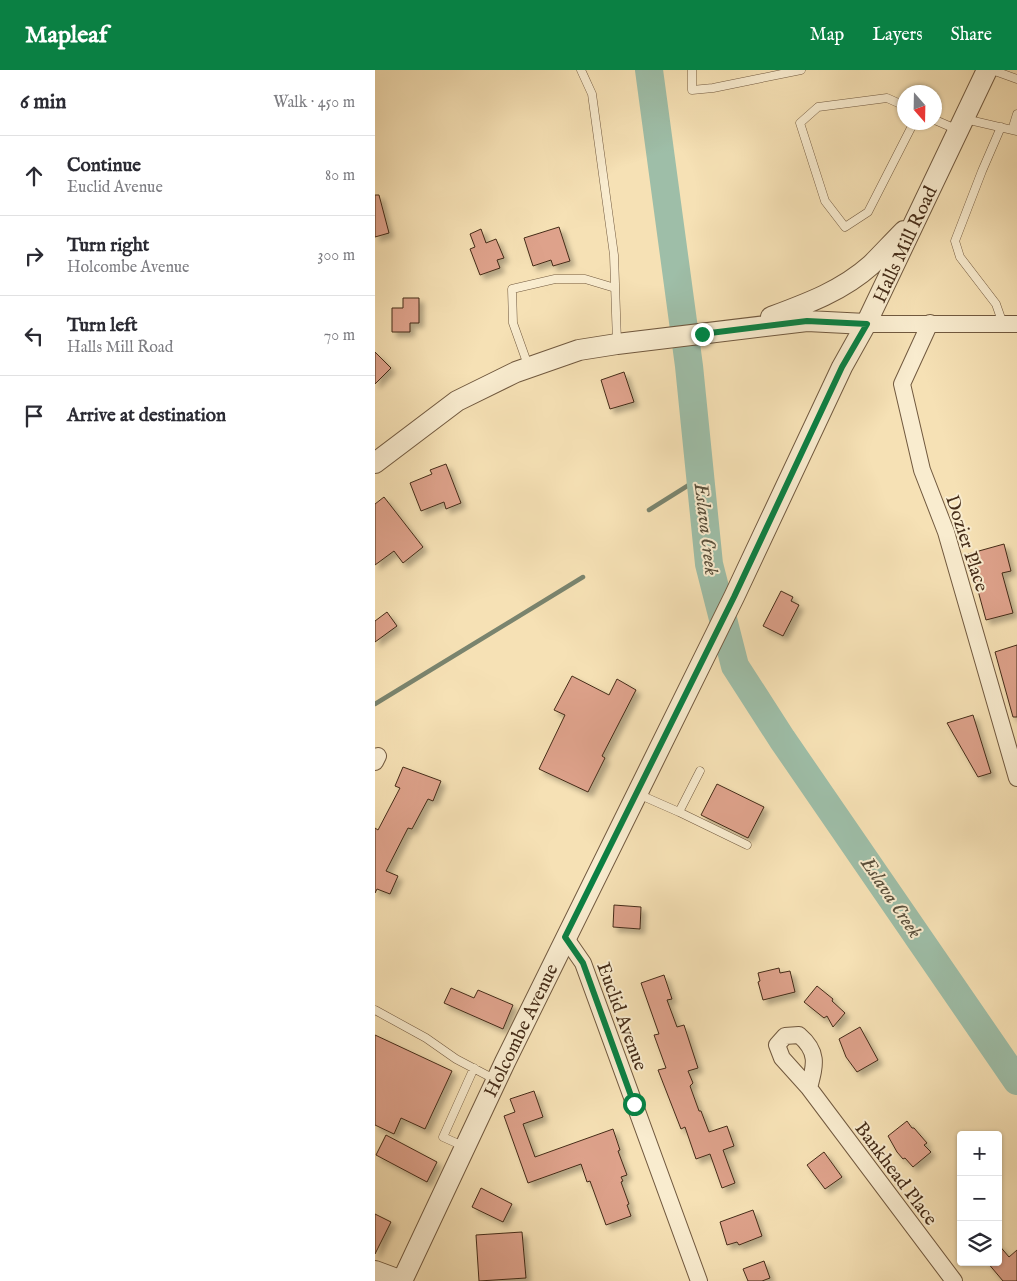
<!DOCTYPE html>
<meta charset="utf-8">
<style>
:root{--surface:#fff;--page:#f7f7f7;--text:#2b2b33;--muted:#7c7c81;--line:#e1e1e2;--accent:#0b8043}
body{margin:0;font-family:"IM FELL English",serif;background:var(--page);color:var(--text)}
.controls{position:absolute;right:15px;bottom:15px;display:grid;overflow:hidden;border-radius:5px;box-shadow:0 1px 4px #0004}
.controls button{width:45px;height:45px;display:grid;place-items:center;padding:0;border:0;border-bottom:1px solid var(--line);background:var(--surface);color:var(--text);font:25px sans-serif}
.compass{position:absolute;left:522px;top:15px;width:45px;height:45px;border-radius:50%;background:var(--surface);box-shadow:0 1px 4px #0004;rotate:160deg}
.stop{position:absolute;width:15px;height:15px;margin:-11px;border:4px solid #0b8043;border-radius:50%;background:#fff}
.stop.end{background:#0b8043;border-color:#fff;box-shadow:0 1px 5px #0008}
.list{margin:0;padding:0;list-style:none}
h2{display:flex;justify-content:space-between;align-items:center;height:65px;margin:0;padding:0 20px;font-size:21px}
h2 small{font-size:16px;font-weight:400;color:var(--muted)}
.list li{display:grid;grid-template-columns:32px 1fr auto;gap:15px;align-items:center;box-sizing:border-box;height:80px;padding:0 20px;border-top:1px solid var(--line)}
.list b{display:block;font-size:19px;white-space:nowrap}
.list p{margin:0;font-size:16px;white-space:nowrap;color:var(--muted)}
.list em{font-size:16px;font-style:normal;color:var(--muted)}
.icon{flex:none;width:28px;height:28px;fill:none;stroke:currentColor;stroke-width:2;stroke-linecap:round;stroke-linejoin:round}
.map{position:relative;flex:none;width:642px;height:1211px;overflow:hidden}
header{display:flex;align-items:center;gap:30px;box-sizing:border-box;height:70px;padding:0 25px;background:var(--accent);color:#fff}
header strong{font-size:24px}
nav{display:flex;gap:28px;margin-inline-start:auto;font-size:18px}
main{display:flex}
aside{flex:1;background:var(--surface)}
.map>svg:first-child{display:block}
.lines{fill:none;stroke-linecap:round;stroke-linejoin:round}
.stream{stroke:#7a846e;stroke-width:4.5}
.river{stroke:#9ebea8;stroke-width:28}
.building{fill:#dea28b;stroke:#452c18;filter:url(#shadow)}
.service-casing{stroke:#71593f;stroke-width:9}
.minor-casing{stroke:#71593f;stroke-width:18}
.tertiary-casing{stroke:#71593f;stroke-width:22}
.service{stroke:#f9eccf;stroke-width:8}
.minor{stroke:#f9eccf;stroke-width:16}
.tertiary{stroke:#f9eccf;stroke-width:20}
.route{stroke:#0b8043;stroke-width:6}
.labels{text-anchor:middle;stroke-width:4;stroke-linejoin:round;paint-order:stroke}
.street-label{font-size:19px;fill:#452c18;stroke:#f9eccf}
.water-label{font-size:20px;font-style:italic;fill:#5b503c;stroke:#f9eccf}
</style>
<header>
<strong>Mapleaf</strong>
<nav><a>Map</a><a>Layers</a><a>Share</a></nav>
</header>
<main>
<aside>
<h2>6 min<small>Walk · 450 m</small></h2>
<ul class="list">
<li><svg class="icon" aria-label="ahead" viewBox="0 0 24 24"><path d="M12 20V5M6 11l6-6 6 6"/></svg><div><b>Continue</b><p>Euclid Avenue</p></div><em>80 m</em></li>
<li><svg class="icon" aria-label="right" viewBox="0 0 24 24"><path d="M7 20v-9h11M14 6l5 5-5 5"/></svg><div><b>Turn right</b><p>Holcombe Avenue</p></div><em>300 m</em></li>
<li><svg class="icon" aria-label="left" viewBox="0 0 24 24"><path d="M17 20v-9H6M10 6l-5 5 5 5"/></svg><div><b>Turn left</b><p>Halls Mill Road</p></div><em>70 m</em></li>
<li><svg class="icon" aria-label="arrive" viewBox="0 0 24 24"><path d="M6 21V4h12l-3 4 3 4H6"/></svg><div><b>Arrive at destination</b></div></li>
</ul>
</aside>
<div class="map">
<svg width="642" height="1211" viewBox="0 0 642 1211">
<defs>
<filter id="shadow"><feDropShadow dx="4.5" dy="4.5" stdDeviation="2.5" flood-color="#0004"/></filter>
</defs>
<rect width="100%" height="100%" fill="#f6e1b5"/>
<filter id="stains"><feTurbulence type="fractalNoise" baseFrequency=".004" numOctaves="4"/><feColorMatrix values="0 0 0 0 .2 0 0 0 0 .09 0 0 0 0 .02 0 0 0 .5 -.17"/></filter>
<radialGradient id="worn" r=".72"><stop offset=".6" stop-color="#630" stop-opacity="0"/><stop offset="1" stop-color="#630" stop-opacity=".3"/></radialGradient>
<g class="lines">
<!-- stream -->
<path class="stream" d="M 274,440 L 325,408
M 0,634 L 208,507"/>
<!-- river -->
<path class="river" d="M 274,0 L 314,296 L 334,494 L 360,596 L 407,669 L 642,1011"/>
</g>
<!-- building -->
<path class="building" d="M 0,125 L 4,125 L 14,163 L 0,167 Z
M 184,157 L 195,191 L 178,196 L 176,190 L 158,196 L 149,168 Z
M 106,159 L 111,173 L 121,169 L 129,188 L 122,190 L 125,198 L 105,205 L 95,179 L 100,177 L 95,164 Z
M 28,228 L 44,228 L 44,253 L 35,253 L 35,262 L 17,262 L 17,238 L 28,238 Z
M 0,282 L 16,298 L 0,314 Z
M 249,302 L 259,332 L 235,339 L 226,310 Z
M 71,394 L 86,433 L 71,439 L 69,432 L 46,441 L 35,413 L 57,404 L 55,400 Z
M 9,427 L 48,477 L 28,493 L 19,481 L 0,495 L 0,434 Z
M 629,474 L 636,501 L 627,503 L 638,543 L 611,550 L 593,484 Z
M 406,521 L 418,527 L 416,531 L 424,535 L 408,566 L 388,556 Z
M 12,542 L 22,556 L 0,572 L 0,551 Z
M 642,575 L 642,647 L 638,647 L 620,582 Z
M 197,606 L 234,625 L 242,609 L 261,620 L 227,686 L 230,688 L 213,722 L 164,699 L 190,645 L 179,640 Z
M 598,645 L 616,703 L 603,707 L 572,653 Z
M 28,697 L 66,711 L 58,731 L 53,729 L 37,759 L 33,758 L 11,801 L 23,806 L 15,824 L 2,819 L 0,823 L 0,758 L 3,760 L 25,718 L 20,716 Z
M 342,714 L 389,737 L 373,768 L 326,745 Z
M 239,835 L 266,837 L 265,859 L 238,857 Z
M 404,898 L 405,903 L 415,901 L 420,922 L 388,930 L 383,912 L 385,911 L 383,903 Z
M 289,905 L 297,929 L 292,930 L 302,957 L 309,955 L 323,998 L 313,1001 L 318,1013 L 315,1016 L 324,1041 L 326,1041 L 334,1062 L 352,1056 L 359,1076 L 348,1080 L 360,1113 L 347,1118 L 335,1084 L 321,1089 L 310,1057 L 306,1059 L 283,1000 L 291,998 L 279,965 L 284,964 L 266,913 Z
M 442,916 L 458,929 L 457,931 L 470,943 L 458,957 L 452,946 L 449,948 L 429,932 Z
M 76,918 L 99,928 L 103,920 L 138,935 L 128,959 L 69,933 Z
M 485,957 L 503,990 L 482,1002 L 471,987 L 464,969 Z
M 0,965 L 77,1001 L 50,1059 L 26,1048 L 19,1064 L 0,1055 Z
M 159,1021 L 168,1047 L 148,1054 L 160,1087 L 238,1059 L 245,1080 L 243,1081 L 252,1105 L 246,1107 L 248,1111 L 246,1112 L 254,1134 L 252,1135 L 256,1146 L 231,1155 L 215,1111 L 212,1112 L 206,1094 L 153,1113 L 129,1046 L 140,1042 L 135,1029 Z
M 532,1051 L 537,1058 L 539,1058 L 552,1073 L 549,1075 L 556,1082 L 538,1097 L 530,1088 L 528,1089 L 522,1082 L 513,1066 Z
M 11,1065 L 62,1092 L 52,1112 L 1,1085 Z
M 449,1082 L 467,1107 L 450,1119 L 432,1095 Z
M 106,1118 L 137,1134 L 128,1152 L 97,1137 Z
M 378,1140 L 387,1166 L 364,1175 L 362,1172 L 352,1175 L 345,1152 Z
M 0,1144 L 16,1152 L 0,1184 Z
M 147,1162 L 151,1208 L 104,1211 L 101,1165 Z
M 623,1174 L 634,1187 L 642,1180 L 642,1211 L 628,1211 L 612,1192 L 623,1192 Z
M 389,1191 L 395,1208 L 387,1211 L 373,1211 L 368,1199 Z"/>
<g class="lines">
<!-- service casing -->
<g class="service-casing">
<path id="service" d="M 206,0 L 217,24 L 239,185 L 242,272
M 317,0 L 317,20 L 338,18 L 426,0
M 617,0 L 642,9
M 530,36 L 512,28 L 443,37 L 425,53 L 450,131 L 470,157 L 493,142 L 539,52
M 590,49 L 642,61
M 560,50 L 583,60
M 626,57 L 607,101 L 580,171 L 585,187 L 621,234 L 628,254
M 637,60 L 642,44
M 154,298 L 138,253 L 137,219 L 180,209 L 210,209 L 240,218
M 263,724 L 304,742 L 325,701
M 304,742 L 372,775
M 0,940 L 51,968 L 81,989 L 121,1010
M 88,1076 L 68,1067 L 99,998"/>
</g>
<!-- minor casing -->
<g class="minor-casing">
<path id="minor" d="M 555,253 L 527,314 L 547,400 L 571,462 L 642,708
M 491,254 L 642,254
M 0,692 L 3,686
M 190,867 L 208,893 L 324,1211
M 434,1018 C 440,995 444,982 424,965 L 410,966 L 402,975 L 407,988 L 434,1018 L 579,1211"/>
</g>
<!-- tertiary casing -->
<g class="tertiary-casing">
<path id="tertiary" d="M 396,247 C 431,234 467,221 496,195 C 507,184 518,172 529,161
M 0,393 L 82,331 L 141,302 L 204,280 L 242,274 L 432,251 L 491,254
M 0,1201 L 27,1211
M 27,1211 L 130,992 L 359,527 L 467,297 L 491,254 L 612,0"/>
</g>
<!-- service -->
<use href="#service" class="service"/>
<!-- minor -->
<use href="#minor" class="minor"/>
<!-- tertiary -->
<use href="#tertiary" class="tertiary"/>
</g>
<g class="lines">
<!-- route -->
<path class="route" d="M 259,1034 L 208,893 L 190,867 L 359,527 L 467,297 L 492,254 L 432,251 L 327,264"/>
</g>
<g class="labels">
<!-- street labels -->
<g class="street-label">
<text transform="translate(529 174) rotate(-65)" y="7">Halls Mill Road</text>
<text transform="translate(593 473) rotate(72)" y="7">Dozier Place</text>
<text transform="translate(248 946) rotate(70)" y="7">Euclid Avenue</text>
<text transform="translate(145 960) rotate(-64)" y="7">Holcombe Avenue</text>
<text transform="translate(522 1103) rotate(53)" y="7">Bankhead Place</text>
</g>
<!-- water labels -->
<g class="water-label">
<text transform="translate(332 459) rotate(83)" y="7">Eslava Creek</text>
<text transform="translate(517 827) rotate(56)" y="7">Eslava Creek</text>
</g>
</g>
<rect width="100%" height="100%" filter="url(#stains)"/>
<rect width="100%" height="100%" fill="url(#worn)"/>
</svg>
<div class="controls">
<button>+</button>
<button>−</button>
<button><svg class="icon" aria-label="layers" viewBox="0 0 24 24"><path d="M12 4l9 5-9 5-9-5zM3 14l9 5 9-5"/></svg></button>
</div>
<svg class="compass" viewBox="-18 -18 36 36"><path d="M0-13l5 13h-10z" fill="#e53935"/><path d="M0 13l5-13h-10z" fill="#7c7c81"/></svg>
<div class="stop" style="left:259px;top:1034px"></div>
<div class="stop end" style="left:327px;top:264px"></div>
</div>
</main>
